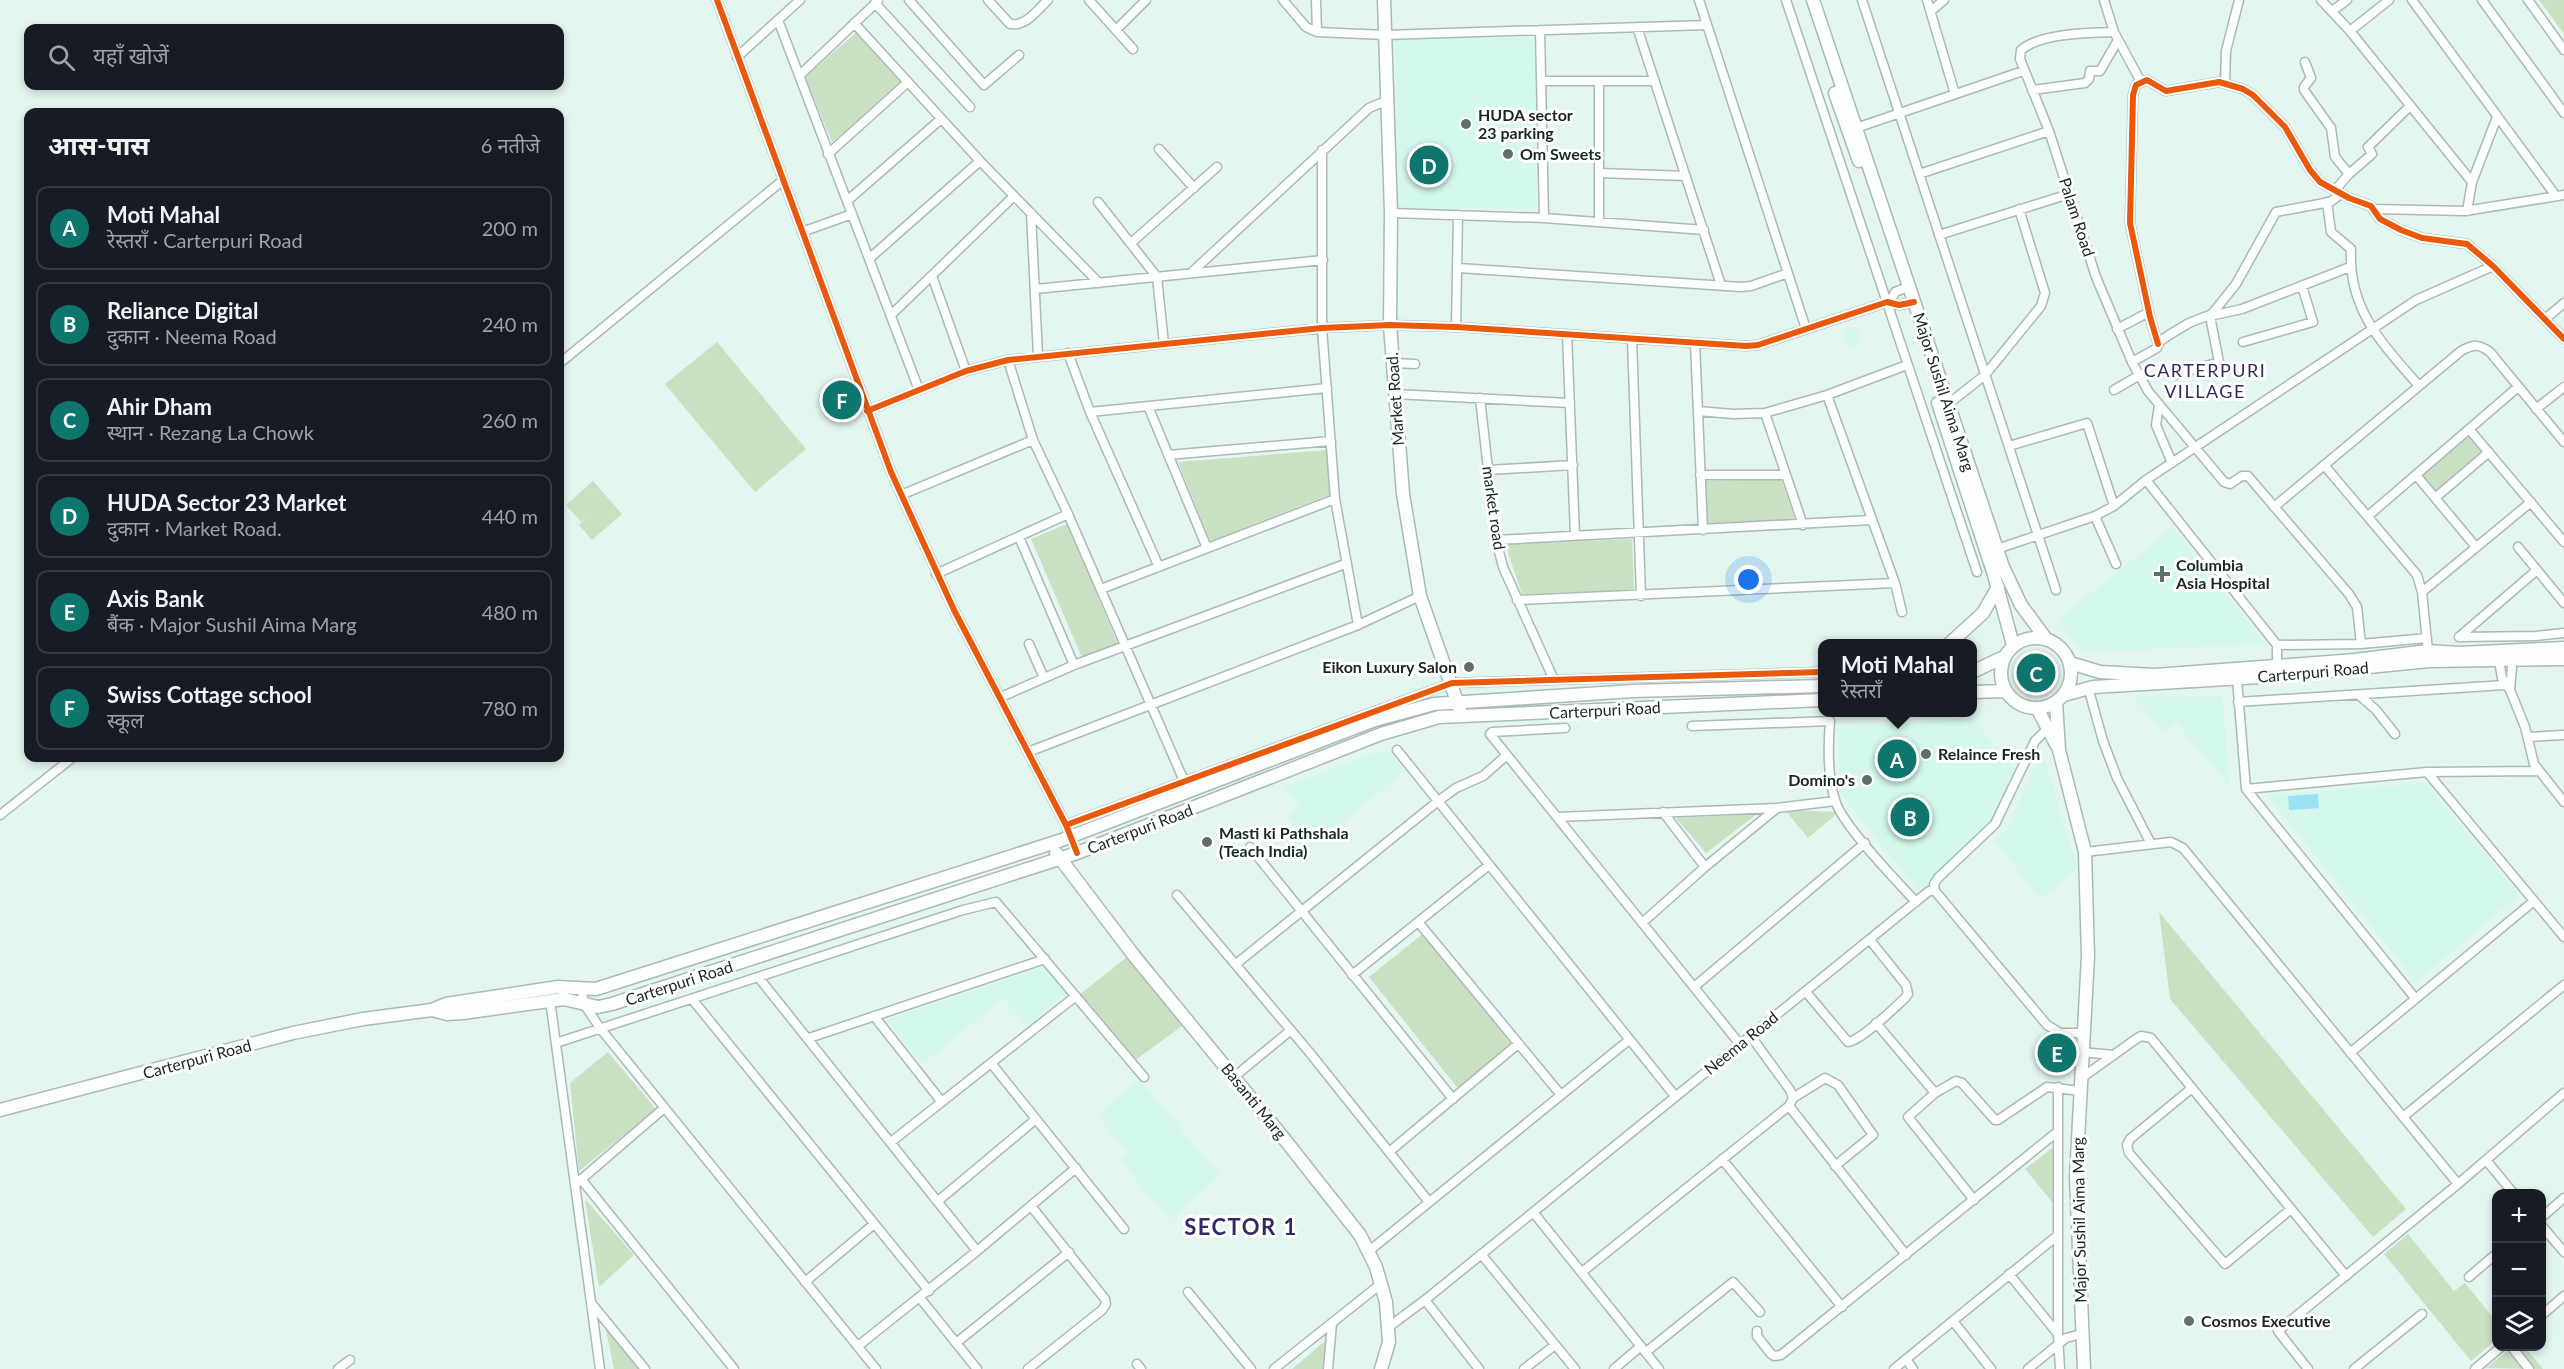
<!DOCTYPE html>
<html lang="hi">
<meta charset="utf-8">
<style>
:root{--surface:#171b24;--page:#20242c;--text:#f1f3f6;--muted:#9ea1a6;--line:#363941;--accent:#0f766e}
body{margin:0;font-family:Lato,"Noto Sans Devanagari",sans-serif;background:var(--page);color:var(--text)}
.controls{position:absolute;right:18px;bottom:18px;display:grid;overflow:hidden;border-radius:12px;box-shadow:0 3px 9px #0003}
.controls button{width:54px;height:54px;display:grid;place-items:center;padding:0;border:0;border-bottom:2px solid var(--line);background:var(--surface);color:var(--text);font:30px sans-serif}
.you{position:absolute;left:1749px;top:580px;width:21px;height:21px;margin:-15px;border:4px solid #fff;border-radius:50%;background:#1a73e8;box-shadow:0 0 0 9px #1a73e833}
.badge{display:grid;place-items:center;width:39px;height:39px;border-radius:50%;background:var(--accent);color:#fff;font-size:20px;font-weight:700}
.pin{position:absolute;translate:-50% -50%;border:3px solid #fff;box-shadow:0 2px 6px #0006}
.popup{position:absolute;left:1818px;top:639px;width:159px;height:78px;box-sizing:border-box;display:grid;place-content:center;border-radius:12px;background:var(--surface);filter:drop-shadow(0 2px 4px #0005);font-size:20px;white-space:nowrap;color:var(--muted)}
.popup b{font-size:22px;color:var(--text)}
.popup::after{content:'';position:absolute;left:50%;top:100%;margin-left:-12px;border:12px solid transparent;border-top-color:var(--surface)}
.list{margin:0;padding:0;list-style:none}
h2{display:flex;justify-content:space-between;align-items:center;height:78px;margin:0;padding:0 24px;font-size:26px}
h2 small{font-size:20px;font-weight:400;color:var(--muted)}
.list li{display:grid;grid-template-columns:39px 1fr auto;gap:18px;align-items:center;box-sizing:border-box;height:84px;margin:0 12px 12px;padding:0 12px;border:2px solid var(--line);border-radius:12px}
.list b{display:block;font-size:22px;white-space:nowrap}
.list p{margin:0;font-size:20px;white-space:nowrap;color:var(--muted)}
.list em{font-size:20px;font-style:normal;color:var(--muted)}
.icon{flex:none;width:33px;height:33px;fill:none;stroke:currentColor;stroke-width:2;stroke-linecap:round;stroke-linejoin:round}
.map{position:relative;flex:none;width:2564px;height:1369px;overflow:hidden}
.search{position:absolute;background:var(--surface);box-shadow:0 3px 9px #0003;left:24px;top:24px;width:540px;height:66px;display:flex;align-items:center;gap:15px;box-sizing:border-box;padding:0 21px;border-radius:12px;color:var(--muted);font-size:22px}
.panel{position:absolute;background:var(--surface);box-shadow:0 3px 9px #0003;left:24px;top:108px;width:540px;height:654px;border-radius:12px}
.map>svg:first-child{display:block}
.built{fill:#d4f8ed}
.green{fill:#c9e0c3}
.water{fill:#9ae1f4}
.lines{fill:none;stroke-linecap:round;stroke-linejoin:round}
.street-casing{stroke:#aabab5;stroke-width:11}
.secondary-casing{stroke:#aabab5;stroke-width:15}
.street{stroke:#fbfefd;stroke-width:8}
.secondary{stroke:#fbfefd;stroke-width:12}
.cycleway-casing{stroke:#fff;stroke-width:10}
.cycleway{stroke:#e8590c;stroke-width:6}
.poi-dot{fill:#5f6f6a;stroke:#fff;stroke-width:2}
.labels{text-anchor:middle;stroke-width:6;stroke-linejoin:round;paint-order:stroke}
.poi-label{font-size:16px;font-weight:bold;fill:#172722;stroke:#fff;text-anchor:start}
.street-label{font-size:16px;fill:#172722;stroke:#fff}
.neighbourhood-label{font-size:18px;letter-spacing:1.5px;fill:#332964;stroke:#fff}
.district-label{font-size:22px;font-weight:bold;letter-spacing:1.5px;fill:#332964;stroke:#fff}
</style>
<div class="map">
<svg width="2564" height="1369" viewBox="0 0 2564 1369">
<rect width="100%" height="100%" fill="#e4f6f0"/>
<!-- built -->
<path class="built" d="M 1535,37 L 1537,208 L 1397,209 L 1395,38 Z
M 1855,326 L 1862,344 L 1848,349 L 1841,331 Z
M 2173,527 L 2266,644 L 2084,652 L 2057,620 Z
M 2222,696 L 2230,787 L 2176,722 L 2164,732 L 2134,697 Z
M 1972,718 L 2020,775 L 1996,825 L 1918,890 L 1840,794 L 1838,728 Z
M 1387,749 L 1405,771 L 1312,846 L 1287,817 L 1300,806 L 1284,786 Z
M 2042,749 L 2077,868 L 2040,899 L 1994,839 L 2007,829 Z
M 2425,783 L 2519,895 L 2416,982 L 2267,795 Z
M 1049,965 L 1069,990 L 1028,1025 L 1003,998 L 922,1064 L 886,1020 Z
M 1139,1079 L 1220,1176 L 1169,1219 L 1119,1159 L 1128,1152 L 1097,1115 Z"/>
<!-- green -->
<path class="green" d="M 2539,0 L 2564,0 L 2564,34 Z
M 857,32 L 903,83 L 832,142 L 805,77 Z
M 717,342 L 806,449 L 755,492 L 665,384 Z
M 2469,435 L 2483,452 L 2436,492 L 2421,475 Z
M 1327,450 L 1331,494 L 1210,541 L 1178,462 Z
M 1781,479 L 1796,522 L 1707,524 L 1705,481 Z
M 593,481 L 622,514 L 592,540 L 579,525 L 586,518 L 581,522 L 566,505 Z
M 1067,524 L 1118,645 L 1083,660 L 1031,539 Z
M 1632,539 L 1634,590 L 1522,594 L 1505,544 Z
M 1785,810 L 1839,812 L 1808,838 Z
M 1757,814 L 1706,853 L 1676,818 Z
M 2159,912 L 2406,1209 L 2373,1237 L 2170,999 Z
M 1425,932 L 1516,1046 L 1460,1091 L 1369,977 Z
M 1138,948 L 1193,1018 L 1134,1061 L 1078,996 Z
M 608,1052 L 656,1109 L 579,1171 L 570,1083 Z
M 2055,1146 L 2053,1203 L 2025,1169 Z
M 585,1199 L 634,1255 L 599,1287 Z
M 2408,1234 L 2454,1291 L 2465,1283 L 2496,1321 L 2496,1340 L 2471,1361 L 2384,1254 Z
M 605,1325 L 643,1369 L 614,1369 Z
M 1325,1341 L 1325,1369 L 1292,1369 Z
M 2524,1346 L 2543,1369 L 2486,1368 L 2512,1347 Z"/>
<!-- water -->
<path class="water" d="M 2318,794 L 2319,808 L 2289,810 L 2288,796 Z"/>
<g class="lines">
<!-- street casing -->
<g class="street-casing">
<path id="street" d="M 717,0 L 891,472 L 954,610 L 1066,825 L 1077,853
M 909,0 L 984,85 L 1019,55
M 988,0 L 1010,24 C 1026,27 1037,10 1048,0
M 1089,0 L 1133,49
M 1283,0 L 1306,27 L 1317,32 L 1385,35 L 1707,25
M 1316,0 L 1317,32
M 1699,0 L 1806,329
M 1786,0 L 1977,572
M 1862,0 L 2056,590
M 1927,0 L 1955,94
M 2104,0 L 2114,32 L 2141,82
M 2321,0 L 2350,31 L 2472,182
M 2412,0 L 2556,196
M 2482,0 L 2564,113
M 2528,0 L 2564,50
M 875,3 L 970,107
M 1931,11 L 1944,0
M 2332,11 L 2347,0
M 778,20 L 919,390
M 854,23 L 980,161 L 1099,283
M 1637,27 L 1721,285
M 1116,30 L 1146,0
M 1540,30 L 1544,218
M 2350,31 L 2389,0
M 2114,32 C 2088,33 2041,33 2021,50 L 2020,59 L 2049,131 L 2096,277 L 2132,362
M 737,57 L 800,0
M 2305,62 L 2311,78 L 2304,87 L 2304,90 L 2331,128 L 2335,157 L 2349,174 L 2335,190
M 800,75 L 878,1
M 1541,81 L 1655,81
M 1599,81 L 1599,222
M 2225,83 L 2226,51 L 2239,0
M 2032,90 L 2085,83 L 2089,79 L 2090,71 L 2100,71 L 2118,40
M 1856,128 L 2023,71
M 1159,149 L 1194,188
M 1322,150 L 1322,328 L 1335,499 L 1358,625
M 828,154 L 908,82
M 1599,173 L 1686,176
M 1919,174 L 2049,131
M 2349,174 L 2372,154 L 2368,147 L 2410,106
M 2341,194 L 2330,202 L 2276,212 L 2236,284 L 2212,314 L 2189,323 L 2169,335 L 2159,342 L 2157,348 L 2132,362 L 2148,391 L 2224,482 L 2230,484 L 2242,476 L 2248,476 L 2349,594 L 2357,607 L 2361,644
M 847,201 L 941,119
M 1098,202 L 1157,277 L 1164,344
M 2327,202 L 2331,232 L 2351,249 C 2348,310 2382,343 2419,386
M 2374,209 L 2465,211 L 2564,195
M 2467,211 L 2472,182 L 2497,117
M 1031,213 L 1038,356
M 1391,213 L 1544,218 L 1704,230
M 802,232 L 852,214
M 1939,235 L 2069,194
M 1131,243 L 1217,167
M 870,258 L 980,161
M 1458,268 L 1741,287 L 1751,286 L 1788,273
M 1192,272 L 1369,108 L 1386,101
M 932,276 L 966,371
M 1036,289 L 1323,260
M 1890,302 L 1895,292 L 1908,287
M 891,315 L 1014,196
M 2545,319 L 2564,303
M 1456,327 L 1458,215
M 2117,329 L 2149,312
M 1567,334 L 1575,535
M 1632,339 L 1641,596
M 2243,342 L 2313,322 L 2302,286
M 1695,343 L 1703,530
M 2158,344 L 2150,317 L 2130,223 L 2133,95 L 2136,85 L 2147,80 L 2166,91 L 2219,82 L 2243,89 L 2253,95 L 2285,127 L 2310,170 L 2320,182 L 2349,198 L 2371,206 L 2380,219 L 2401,230 L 2422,238 L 2467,244 L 2493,266 L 2564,339
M 1068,353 L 1090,412 L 1159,567
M 1008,360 L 1033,440 L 1068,514 L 1184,781
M 560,363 L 782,181
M 1393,363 L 1415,364
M 2175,375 L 2219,362 L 2210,316 L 2242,309 L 2350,267
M 2114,390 L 2138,376
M 1395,394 L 1570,403
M 1827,395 L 1895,583 L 1902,612
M 1480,398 L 1496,540 L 1503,567 L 1554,680
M 1947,405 L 1985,375 L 2041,306 L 2045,293 L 2019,209
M 2159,405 L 2156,425 L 2172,463
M 1148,406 L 1207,548
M 2536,409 L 2564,387
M 867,411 L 966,371 L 1008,360 L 1322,328 L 1390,325 L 1456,327 L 1746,346 L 1758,345 L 1887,302 L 1899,305 L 1914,302
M 1698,411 L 1733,414 L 1765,413 L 1827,395 L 1907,365
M 1090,412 L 1327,388
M 1765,413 L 1803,525
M 2469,429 L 2564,542
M 2009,446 L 2087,423 L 2114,506
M 1168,455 L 1331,441
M 2324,465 L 2417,575 L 2422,592 L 2428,651
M 1488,470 L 1573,465
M 1700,475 L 1786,475
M 2416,475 L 2476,547
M 2146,480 L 2277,645 L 2277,665
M 901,495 L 1033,440
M 2435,498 L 2489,452
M 2274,507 L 2461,351 C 2474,344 2479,344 2490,352 L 2564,442
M 2095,516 L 2116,564
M 2368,516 L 2518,387
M 1019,537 L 1074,665
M 1496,540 L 1871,520
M 2518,547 L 2537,570
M 1997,549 L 2095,516 L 2114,506 L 2146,480 L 2416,300 L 2493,266
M 936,574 L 1068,514
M 1101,589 L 1335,499
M 2422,592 L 2531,502
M 1517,600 L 1895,583
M 2459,637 L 2537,570 L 2564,603
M 2459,637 L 2536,636 L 2564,633
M 1029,644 L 1044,678
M 2277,645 L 2361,644 L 2427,638
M 2498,655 L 2502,678 L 2510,690 L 2525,727 L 2534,764 L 2564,802
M 2237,679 L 2246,789 L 2415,998
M 2088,687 L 2103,741 L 2117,778 L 2151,844
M 2510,690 L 2513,655
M 2359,695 L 2376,710 L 2395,734
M 1001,697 L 1074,665 L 1345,564
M 2238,702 L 2505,685
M 1692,726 L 1830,721 C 1828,746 1827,775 1835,800 C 1842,825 1896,880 1916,902
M 1565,728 L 1492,732 L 1490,734 L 1739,1043
M 2528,737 L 2564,735
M 1397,750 L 1675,1096
M 1028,752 L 1358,625 L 1420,596
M 2427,772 L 2564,937
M 2246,789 L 2427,772 L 2538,771
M 1663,812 L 1705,867
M 0,815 L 72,758
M 1557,817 L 1777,808 L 1835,801
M 1066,825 L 1452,683 L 1822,672
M 1250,847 L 1453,1099
M 2085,852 L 2171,842 L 2183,848 L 2458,1184
M 1935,891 L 2047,1025 L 2060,1033 L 2083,1033
M 1935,891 L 1934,884 L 1938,878 L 1995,824 L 2035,741 L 2048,728
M 1177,895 L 1310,1053 L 1429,1202
M 1419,923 L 1561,1095
M 1642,923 L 1705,867 L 1777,808
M 1236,964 L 1437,802 L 1456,788 L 1483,776 L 1507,755
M 1352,975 L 1489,865
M 759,978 L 977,1251
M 1694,987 L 1865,843
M 581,988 L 584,1004 L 600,1028 L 876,1369
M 1806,992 L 1848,1042 C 1862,1040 1893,1009 1905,998 L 1908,994 L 1906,985 L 1870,940
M 692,999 L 929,1291
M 550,1000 L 600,1369
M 874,1016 L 941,1101
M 1876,1023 L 1935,1093
M 1750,1035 L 1790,1090 L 1793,1098
M 809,1038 L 1045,959
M 556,1043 L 963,910 L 996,902 L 1144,1077
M 2081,1052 L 2114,1055
M 2350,1053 L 2534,901
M 991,1063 L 1124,1229
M 1234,1077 L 1291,1030
M 2080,1079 L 2136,1039 L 2141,1036 L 2151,1038 L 2346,1276
M 2058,1087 L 2058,1335 L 2060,1369
M 2192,1088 L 2130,1139 L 2127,1145 L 2129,1153 L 2225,1264 L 2291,1209
M 1789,1106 L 1906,1255
M 2403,1117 L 2564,985
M 891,1142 L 1076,996
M 1389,1152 L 1518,1044
M 1722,1159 L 1842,1307
M 2486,1160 L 2514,1194
M 581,1179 L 734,1369
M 577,1183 L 663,1109
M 1974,1200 L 1908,1117 L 1935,1093 L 1956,1081 L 1962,1083 L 1995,1120 L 1998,1120 L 2047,1087 L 2080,1091
M 938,1201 L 1036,1119
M 1533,1212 L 1659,1369
M 2542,1217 L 2564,1198
M 2542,1226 L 2564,1252
M 1369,1251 L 1629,1040
M 1481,1254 L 1575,1369
M 1582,1272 L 1789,1106 L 1793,1098 L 1825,1078 L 1838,1085 L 1873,1135 L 1835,1166
M 2009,1274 L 2058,1334
M 2469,1277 L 2496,1254
M 805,1282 L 874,1224
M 1188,1292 L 1251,1369
M 920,1298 L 977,1369
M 1425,1300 L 1479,1369
M 592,1304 L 645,1369
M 2542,1315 L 2564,1296
M 1953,1321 L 1991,1369
M 1390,1326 L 1425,1300 L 1929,891 L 1935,891
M 1757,1331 L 1757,1336 L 1771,1354 L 1774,1356 L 1781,1355 L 2057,1132
M 956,1343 L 1069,1252
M 858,1346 L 977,1251 L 1076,1168
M 2511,1346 L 2529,1369
M 1646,1352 L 1733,1282 L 1760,1312
M 1906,1359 L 1913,1369
M 1137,1364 L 1141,1369
M 338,1369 L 350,1360
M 1028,1369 L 1102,1310 L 1106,1304 L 1105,1299 L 1031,1206
M 1274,1369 L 1382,1283
M 1328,1369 L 1332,1323
M 1524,1369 L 1555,1345
M 1614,1369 L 1641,1346
M 1894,1369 L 2058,1235
M 2028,1369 L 2066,1338 L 2081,1334
M 2308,1369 L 2278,1331 L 2458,1184 L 2564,1093
M 2354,1369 L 2422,1314
M 2475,1369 L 2502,1346"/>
</g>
<!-- secondary casing -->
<g class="secondary-casing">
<path id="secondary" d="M 1384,0 L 1391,213 L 1390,325 L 1403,494 L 1420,596 L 1460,710
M 1813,0 L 2003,567 L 2021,605 L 2046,639
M 1835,93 L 1859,161
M 1938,403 L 1994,575 L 2013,645
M2001 673a35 35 0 1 1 70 0a35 35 0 1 1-70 0Z
M 1949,644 L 1983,613 L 1998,587
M 2070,663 L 2100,672 L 2155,675 L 2355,660 L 2428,651 L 2459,653 L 2564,648
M 1972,672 L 2004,657
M 1972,692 L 2005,691
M 2064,695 L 2093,687 L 2277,676 L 2429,661 L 2564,659
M 2056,702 L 2059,750 L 2085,852 L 2088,956 L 2076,1177 L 2084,1369
M 2037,708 L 2057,746
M 1056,853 L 1135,957 L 1278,1131 L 1360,1235 L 1376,1267 L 1386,1302 L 1389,1342 L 1381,1369
M 432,1010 L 447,1014 L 463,1013 L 564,999 L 598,1007 L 612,1004 L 1077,853 L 1381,734 L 1439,717 L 1822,700
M 0,1110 L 293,1033 L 363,1019 L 432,1010 L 446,1004 L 558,987 L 596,989 L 1059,841 L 1375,720 L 1434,704 L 1633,691 L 1822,686"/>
</g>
<!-- street -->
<use href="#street" class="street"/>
<!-- secondary -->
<use href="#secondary" class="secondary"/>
<!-- cycleway casing -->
<g class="cycleway-casing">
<path id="cycleway" d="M 717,0 L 891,472 L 954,610 L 1066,825 L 1077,853
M 2158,344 L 2150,317 L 2130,223 L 2133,95 L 2136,85 L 2147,80 L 2166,91 L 2219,82 L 2243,89 L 2253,95 L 2285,127 L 2310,170 L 2320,182 L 2349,198 L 2371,206 L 2380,219 L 2401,230 L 2422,238 L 2467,244 L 2493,266 L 2564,339
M 867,411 L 966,371 L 1008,360 L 1322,328 L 1390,325 L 1456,327 L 1746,346 L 1758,345 L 1887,302 L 1899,305 L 1914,302
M 1066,825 L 1452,683 L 1822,672"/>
</g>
<!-- cycleway -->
<use href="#cycleway" class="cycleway"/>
</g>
<!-- markers -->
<g class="poi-dot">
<circle cx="1466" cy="124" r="6"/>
<circle cx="1508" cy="154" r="6"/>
<path d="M2159 565h6v6h6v6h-6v6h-6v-6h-6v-6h6z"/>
<circle cx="1469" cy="667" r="6"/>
<circle cx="1926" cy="754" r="6"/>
<circle cx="1867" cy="780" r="6"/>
<circle cx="1207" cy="842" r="6"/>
<circle cx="2189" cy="1321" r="6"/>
</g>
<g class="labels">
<!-- poi labels -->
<g class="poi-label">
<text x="1478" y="121">HUDA sector<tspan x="1478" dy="18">23 parking</tspan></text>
<text x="1520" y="160">Om Sweets</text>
<text x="2176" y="571">Columbia<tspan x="2176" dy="18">Asia Hospital</tspan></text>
<text x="1457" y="673" text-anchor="end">Eikon Luxury Salon</text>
<text x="1938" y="760">Relaince Fresh</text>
<text x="1855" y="786" text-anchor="end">Domino's</text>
<text x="1219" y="839">Masti ki Pathshala<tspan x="1219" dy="18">(Teach India)</tspan></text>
<text x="2201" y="1327">Cosmos Executive</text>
</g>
<!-- street labels -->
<g class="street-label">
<text transform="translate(2077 217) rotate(72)" y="6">Palam Road</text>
<text transform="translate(1944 392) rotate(72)" y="6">Major Sushil Aima Marg</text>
<text transform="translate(1395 399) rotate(-94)" y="6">Market Road.</text>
<text transform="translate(1494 508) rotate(82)" y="6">market road</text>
<text transform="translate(2313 672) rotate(-5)" y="6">Carterpuri Road</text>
<text transform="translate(1605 710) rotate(-3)" y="6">Carterpuri Road</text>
<text transform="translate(1140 829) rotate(-21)" y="6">Carterpuri Road</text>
<text transform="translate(679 983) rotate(-18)" y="6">Carterpuri Road</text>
<text transform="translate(1741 1043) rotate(-39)" y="6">Neema Road</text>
<text transform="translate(197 1059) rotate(-15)" y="6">Carterpuri Road</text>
<text transform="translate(1254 1101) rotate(51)" y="6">Basanti Marg</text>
<text transform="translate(2079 1220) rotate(-91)" y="6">Major Sushil Aima Marg</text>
</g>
<!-- neighbourhood labels -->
<g class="neighbourhood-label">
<text x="2205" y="377">CARTERPURI<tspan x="2205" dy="21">VILLAGE</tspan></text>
</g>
<!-- district labels -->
<g class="district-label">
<text x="1241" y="1235">SECTOR 1</text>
</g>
</g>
</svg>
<div class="controls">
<button>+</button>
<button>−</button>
<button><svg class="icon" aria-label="layers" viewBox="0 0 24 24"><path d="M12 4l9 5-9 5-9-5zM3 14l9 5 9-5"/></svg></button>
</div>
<div class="you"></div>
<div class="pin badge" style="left:1897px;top:759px">A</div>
<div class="popup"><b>Moti Mahal</b>रेस्तराँ</div>
<div class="pin badge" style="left:1910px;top:817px">B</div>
<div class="pin badge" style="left:2036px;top:673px">C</div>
<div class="pin badge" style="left:1429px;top:165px">D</div>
<div class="pin badge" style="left:2057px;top:1053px">E</div>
<div class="pin badge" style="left:842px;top:400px">F</div>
<div class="search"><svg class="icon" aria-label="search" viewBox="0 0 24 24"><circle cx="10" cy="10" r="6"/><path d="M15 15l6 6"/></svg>यहाँ खोजें</div>
<section class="panel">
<h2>आस-पास<small>6 नतीजे</small></h2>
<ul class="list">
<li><span class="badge">A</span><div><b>Moti Mahal</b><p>रेस्तराँ · Carterpuri Road</p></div><em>200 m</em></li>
<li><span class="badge">B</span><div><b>Reliance Digital</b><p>दुकान · Neema Road</p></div><em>240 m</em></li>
<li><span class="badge">C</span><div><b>Ahir Dham</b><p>स्थान · Rezang La Chowk</p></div><em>260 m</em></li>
<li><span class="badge">D</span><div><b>HUDA Sector 23 Market</b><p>दुकान · Market Road.</p></div><em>440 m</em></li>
<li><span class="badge">E</span><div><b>Axis Bank</b><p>बैंक · Major Sushil Aima Marg</p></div><em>480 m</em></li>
<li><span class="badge">F</span><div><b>Swiss Cottage school</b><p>स्कूल</p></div><em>780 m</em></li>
</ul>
</section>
</div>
